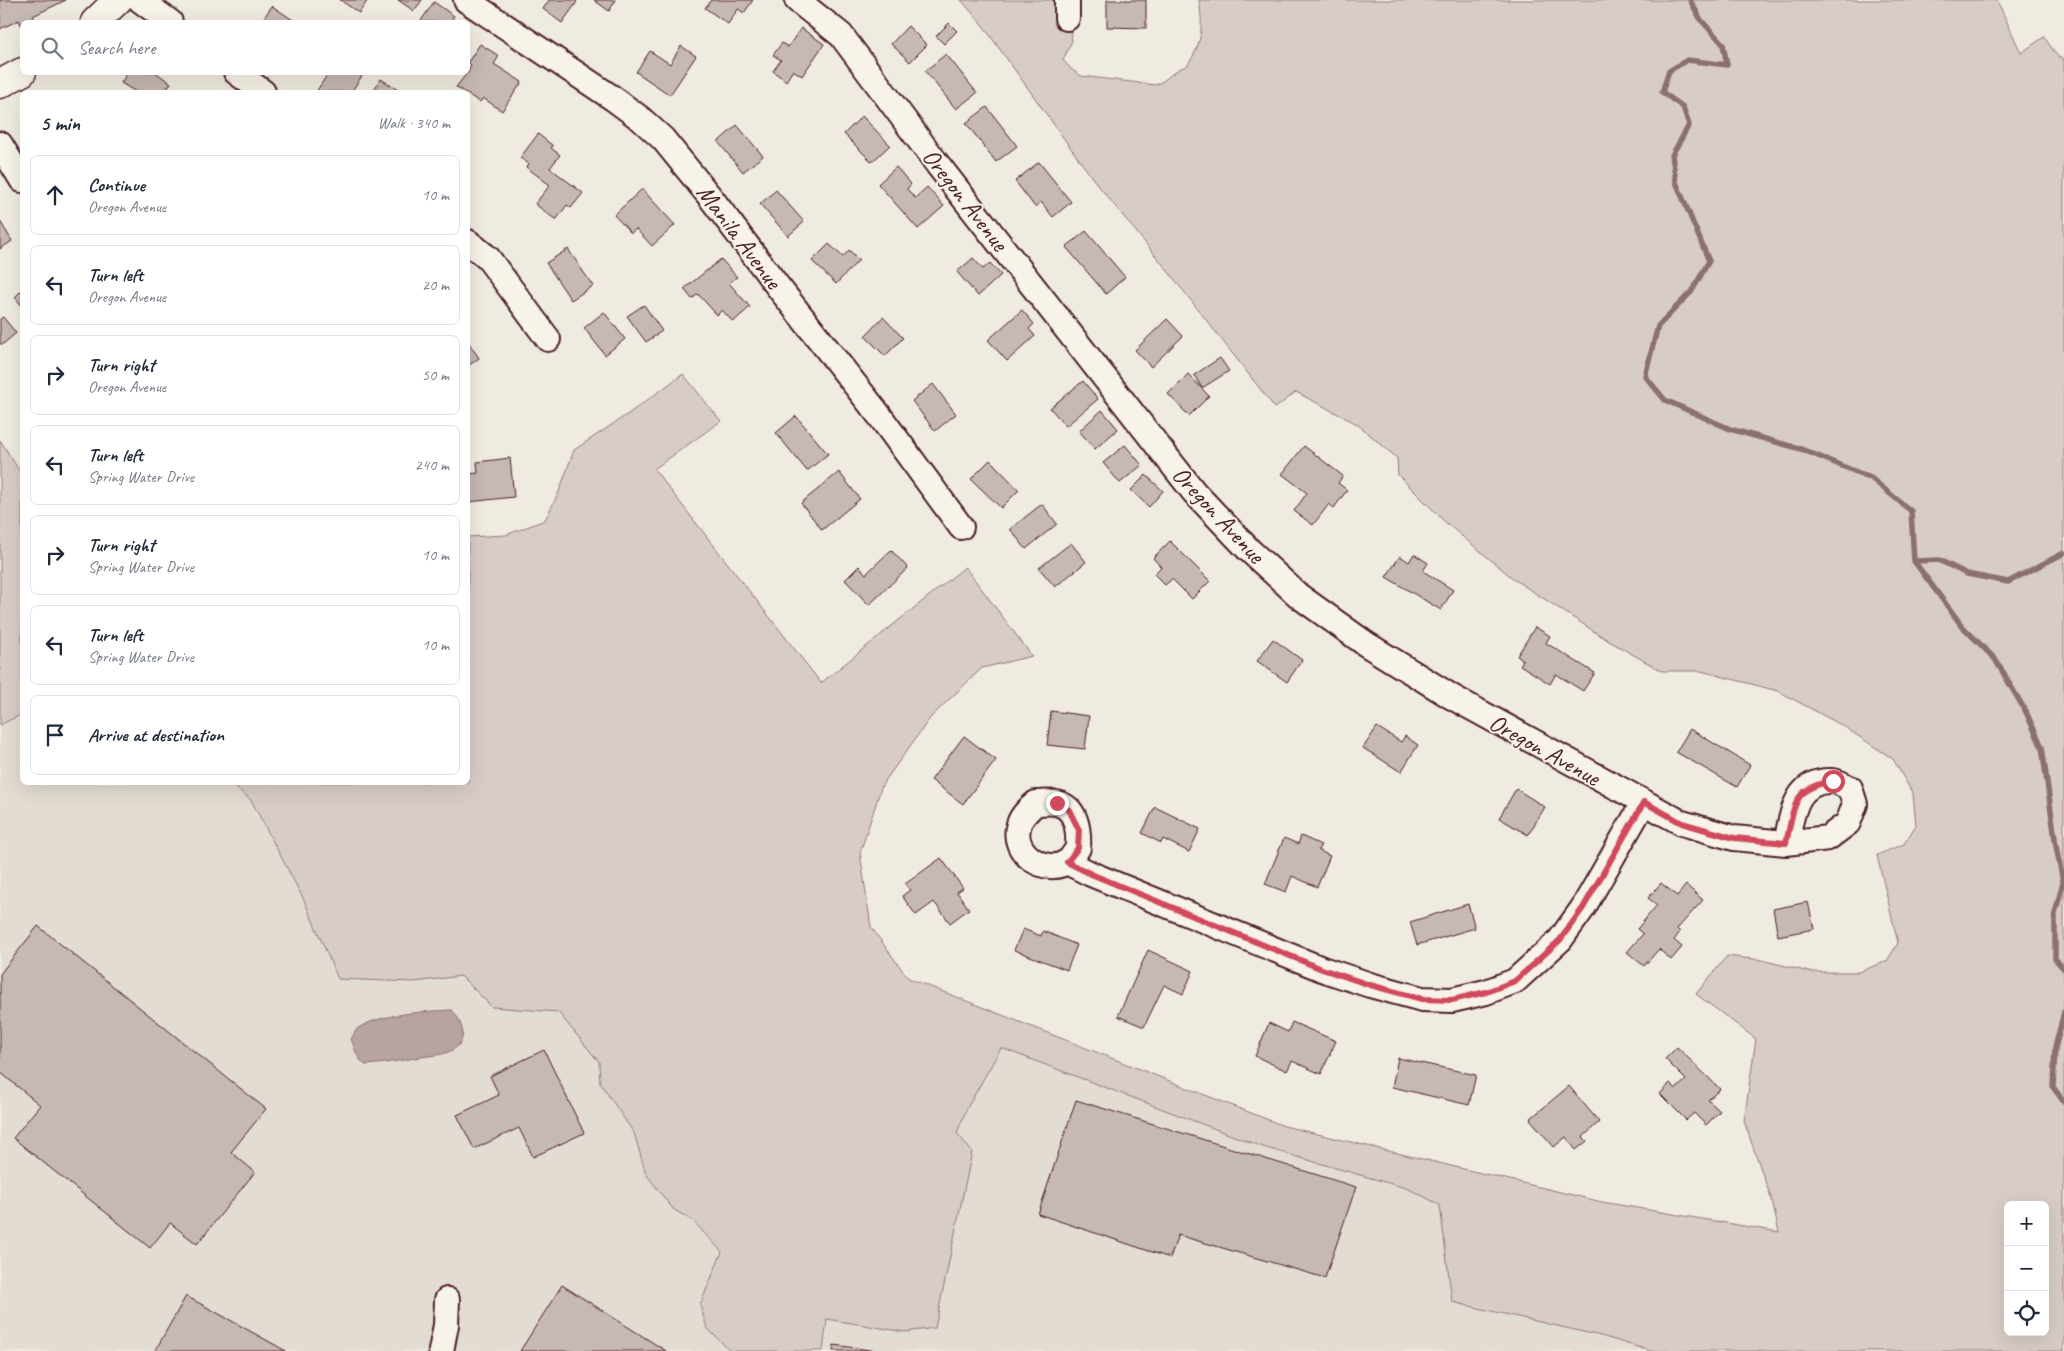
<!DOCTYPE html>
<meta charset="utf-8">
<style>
:root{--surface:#fff;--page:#f2f2f3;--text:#1f2937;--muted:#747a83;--line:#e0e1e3}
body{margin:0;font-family:Caveat,sans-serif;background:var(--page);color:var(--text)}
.controls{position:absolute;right:15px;bottom:15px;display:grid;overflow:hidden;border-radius:8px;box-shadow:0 5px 20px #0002}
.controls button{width:45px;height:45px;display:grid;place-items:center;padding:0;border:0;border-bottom:1px solid var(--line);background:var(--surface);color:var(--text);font:25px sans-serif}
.stop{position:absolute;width:15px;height:15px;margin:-11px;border:4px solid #d1495b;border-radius:50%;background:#fff}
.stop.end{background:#d1495b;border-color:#fff;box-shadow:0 1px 5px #0008}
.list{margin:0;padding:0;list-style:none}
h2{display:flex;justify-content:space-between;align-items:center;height:65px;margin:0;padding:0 20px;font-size:21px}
h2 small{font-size:16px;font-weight:400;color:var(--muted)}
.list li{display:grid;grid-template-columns:32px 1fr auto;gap:15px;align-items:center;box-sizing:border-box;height:80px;margin:0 10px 10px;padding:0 10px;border:1px solid var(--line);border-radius:8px}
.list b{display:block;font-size:19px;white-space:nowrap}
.list p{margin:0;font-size:16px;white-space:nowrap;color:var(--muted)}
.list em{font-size:16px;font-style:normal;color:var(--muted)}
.icon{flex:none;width:28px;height:28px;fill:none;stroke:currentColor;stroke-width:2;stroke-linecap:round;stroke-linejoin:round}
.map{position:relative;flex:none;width:2064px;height:1351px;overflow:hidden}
.search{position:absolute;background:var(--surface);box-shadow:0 5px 20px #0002;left:20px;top:20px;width:450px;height:55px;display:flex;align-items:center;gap:12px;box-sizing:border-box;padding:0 18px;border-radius:8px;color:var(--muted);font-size:19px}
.panel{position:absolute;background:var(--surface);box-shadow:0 5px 20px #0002;left:20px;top:90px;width:450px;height:695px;border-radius:8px}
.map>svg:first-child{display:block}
.built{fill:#e3dcd2}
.green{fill:#d8cdc6;stroke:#917678;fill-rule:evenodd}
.water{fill:#b7a4a2;stroke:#8b6f72}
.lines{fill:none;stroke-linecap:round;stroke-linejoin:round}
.stream{stroke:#8b6f72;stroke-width:5.5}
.building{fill:#c6b8b3;stroke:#4a1f2b}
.minor-casing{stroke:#4a1f2b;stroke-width:28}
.major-casing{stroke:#4a1f2b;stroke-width:31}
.minor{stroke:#f7f3e8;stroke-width:24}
.major{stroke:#f7f3e8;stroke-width:28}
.route{stroke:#d1495b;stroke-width:6}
.labels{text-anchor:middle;stroke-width:4;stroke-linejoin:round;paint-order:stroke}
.street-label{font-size:25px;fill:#4a1f2b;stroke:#f7f3e8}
</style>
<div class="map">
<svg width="2064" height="1351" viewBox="0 0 2064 1351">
<rect width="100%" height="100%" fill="#f0ebe0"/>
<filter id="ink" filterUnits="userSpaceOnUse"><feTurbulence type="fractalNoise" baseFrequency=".02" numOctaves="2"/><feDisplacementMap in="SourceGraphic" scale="10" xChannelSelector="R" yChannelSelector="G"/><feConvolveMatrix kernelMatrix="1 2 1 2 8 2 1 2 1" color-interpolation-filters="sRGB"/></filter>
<g filter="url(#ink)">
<!-- built -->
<path class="built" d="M 22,714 L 22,782 L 230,783 L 251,800 L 303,898 L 338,979 L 414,982 L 461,976 L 492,1007 L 558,1011 L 599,1062 L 600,1083 L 634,1133 L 646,1174 L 673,1209 L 693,1221 L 722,1253 L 701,1305 L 707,1328 L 730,1351 L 0,1351 L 0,725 Z
M 1000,1048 L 1263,1147 L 1409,1189 L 1440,1205 L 1452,1302 L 1601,1336 L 1651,1351 L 824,1351 L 827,1319 L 905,1332 L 957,1133 L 967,1108 Z"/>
<!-- green -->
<path class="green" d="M 961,0 L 1066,0 L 1072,41 L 1063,60 L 1071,69 L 1081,76 L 1156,85 C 1167,80 1176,68 1187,66 C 1203,42 1203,28 1199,0 L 1997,0 L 2021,53 L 2044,37 L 2058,57 L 2064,59 L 2064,1351 L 1651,1351 L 1601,1336 L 1452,1302 L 1440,1205 L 1409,1189 L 1263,1147 L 1001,1048 L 967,1108 L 957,1133 L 972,1152 L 935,1328 L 905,1332 L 827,1319 L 823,1351 L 730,1351 L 707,1328 L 700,1305 L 722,1252 L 693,1221 L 673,1209 L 646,1174 L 634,1133 L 600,1083 L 599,1062 L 558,1012 L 492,1007 L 461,976 L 414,982 L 338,979 L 303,898 L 251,800 L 230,783 L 468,782 L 468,537 L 506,535 L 545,520 L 559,492 L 574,450 L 628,414 L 683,374 L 721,421 L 654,469 L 821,683 L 965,567 L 1032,656 L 982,668 L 931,717 L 882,785 L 860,853 L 871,927 L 908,978 L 1284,1126 L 1602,1202 L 1779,1232 L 1772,1201 L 1744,1121 L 1756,1039 L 1696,994 L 1727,956 L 1762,960 L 1809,972 L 1859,972 L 1887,961 L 1898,943 L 1877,855 L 1904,844 L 1916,825 L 1913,794 L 1893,759 L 1843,726 L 1778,691 L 1701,671 L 1662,671 L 1609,641 L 1515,580 L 1445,522 L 1398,475 L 1397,458 L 1357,424 L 1296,392 L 1275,408 L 1164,266 L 1093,179 L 981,23 ZM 2008,1205 L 2045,1205 L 2045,1332 L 2008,1332 Z
M 0,440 L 22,475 L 22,714 L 0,725 Z"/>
<!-- water -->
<path class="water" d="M 452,1010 C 467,1028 468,1048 442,1054 C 433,1056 424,1056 415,1058 C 398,1061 383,1064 365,1065 C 355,1056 356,1050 351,1039 C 353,1036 355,1031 357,1029 C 377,1014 427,1011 452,1010 Z"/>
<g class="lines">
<!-- stream -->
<path class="stream" d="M 1690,0 L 1701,20 L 1723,44 L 1727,65 L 1687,60 L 1669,71 L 1662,92 L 1683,107 L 1689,125 L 1672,155 L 1676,182 L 1709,261 L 1692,291 L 1658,326 L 1645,376 L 1665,400 L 1730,429 L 1801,449 L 1871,478 L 1911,511 L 1914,561 L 1939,560 L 1967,574 L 2008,582 L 2064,553
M 1914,561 L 1962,626 L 1995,659 L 2026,712 L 2042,747 L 2056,846 L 2063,882 L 2055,914 L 2055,959 L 2064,969
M 2064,1012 L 2055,1048 L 2053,1087 L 2064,1102"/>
</g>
<!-- building -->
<path class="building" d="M 0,0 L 66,0 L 33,16 L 36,22 L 22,22 L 22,27 L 19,20 L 0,29 Z
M 340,0 L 368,0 L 359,13 Z
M 398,0 L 422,0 L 414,11 Z
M 549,0 L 574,0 L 577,2 L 562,23 L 543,9 Z
M 594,0 L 616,0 L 609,11 Z
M 711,0 L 753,0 L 744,13 L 738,9 L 728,24 L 705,8 Z
M 1107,0 L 1146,0 L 1146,28 L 1107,27 Z
M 434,2 L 454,16 L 450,22 L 420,22 Z
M 272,6 L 296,22 L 261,22 Z
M 949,23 L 957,31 L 944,44 L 936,36 Z
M 908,26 L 927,45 L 910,62 L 891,44 Z
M 801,28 L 824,44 L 802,76 L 793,70 L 786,81 L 773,71 L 781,60 L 773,55 L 782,43 L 788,47 Z
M 480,44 L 499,56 L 494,64 L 522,82 L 502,111 L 483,98 L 480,102 L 456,87 L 468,72 L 471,65 L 468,62 Z
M 681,46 L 696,56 L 670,95 L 636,72 L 650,51 L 670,64 Z
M 946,54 L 977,93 L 956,109 L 925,71 Z
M 128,72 L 155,72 L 171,83 L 164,92 L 136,92 L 121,83 Z
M 329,72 L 358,72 L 362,76 L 351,92 L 316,92 Z
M 381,79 L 401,92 L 372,92 Z
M 987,107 L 1017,146 L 996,162 L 966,123 Z
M 862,116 L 890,145 L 872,162 L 844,134 Z
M 737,125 L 763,156 L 743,172 L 718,142 Z
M 538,134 L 553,146 L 551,148 L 560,155 L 550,168 L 583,193 L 571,208 L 567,205 L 556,220 L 535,204 L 550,185 L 526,167 L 529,164 L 520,158 Z
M 1039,162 L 1071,202 L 1053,217 L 1041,202 L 1035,207 L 1015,181 Z
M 896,167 L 911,184 L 907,189 L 915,198 L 927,187 L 944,206 L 918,229 L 878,184 Z
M 642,189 L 675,225 L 652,246 L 636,229 L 631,233 L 614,215 Z
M 776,190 L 804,222 L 788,236 L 760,204 Z
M 0,221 L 12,241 L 0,249 Z
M 1086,231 L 1125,277 L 1106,294 L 1066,247 Z
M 829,244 L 843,257 L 849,250 L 859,260 L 836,284 L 812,261 Z
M 568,249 L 593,286 L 571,300 L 546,263 Z
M 973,258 L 983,269 L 990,263 L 1001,275 L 978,296 L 957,272 Z
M 721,259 L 737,277 L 729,283 L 750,307 L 733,322 L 722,310 L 717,315 L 698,294 L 692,299 L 684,289 Z
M 22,290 L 22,306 L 15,297 Z
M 644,305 L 662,331 L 646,342 L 627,316 Z
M 1022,310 L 1034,324 L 1029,329 L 1035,336 L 1007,361 L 988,340 Z
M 604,312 L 625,339 L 605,355 L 584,328 Z
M 3,317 L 16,333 L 2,345 L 0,343 L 0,319 Z
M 883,317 L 903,338 L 885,356 L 865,336 Z
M 1167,319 L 1183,336 L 1151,367 L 1135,350 Z
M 468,342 L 479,358 L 468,366 Z
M 1220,358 L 1229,371 L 1202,388 L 1194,375 Z
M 1188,374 L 1209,396 L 1189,416 L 1168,394 Z
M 1083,381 L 1098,399 L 1066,426 L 1050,408 Z
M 933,384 L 956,414 L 935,431 L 912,401 Z
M 1102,410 L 1118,429 L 1095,449 L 1079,431 Z
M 796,416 L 828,454 L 807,471 L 776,433 Z
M 1125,445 L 1142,465 L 1120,483 L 1103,463 Z
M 1304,446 L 1343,476 L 1338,483 L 1347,490 L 1334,508 L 1329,504 L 1313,525 L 1294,511 L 1307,493 L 1282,474 Z
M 510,458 L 514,497 L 468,502 L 468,474 L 478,473 L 477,462 Z
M 990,460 L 1019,490 L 1001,508 L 971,479 Z
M 839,472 L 860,499 L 822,530 L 801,503 Z
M 1146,475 L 1163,491 L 1149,507 L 1131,490 Z
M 1042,504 L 1057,524 L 1026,549 L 1010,529 Z
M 1170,541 L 1210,581 L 1192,599 L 1172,579 L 1165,585 L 1154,574 L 1161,567 L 1153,558 Z
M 1071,543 L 1086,562 L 1055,587 L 1039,568 Z
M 891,550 L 908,568 L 869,605 L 845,580 L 859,566 L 866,574 Z
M 1414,554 L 1428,563 L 1423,571 L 1453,590 L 1441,610 L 1386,577 L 1400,556 L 1409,562 Z
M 1535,627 L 1550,636 L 1546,643 L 1595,673 L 1583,691 L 1556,674 L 1550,684 L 1520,665 L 1523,660 L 1517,656 Z
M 1273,639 L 1302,660 L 1287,682 L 1257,661 Z
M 1051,711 L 1089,716 L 1085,749 L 1047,745 Z
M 1377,727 L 1401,742 L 1405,736 L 1418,745 L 1401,772 L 1363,748 Z
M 1690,729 L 1750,765 L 1737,787 L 1676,752 Z
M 964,736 L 996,760 L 963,804 L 931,780 Z
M 1516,789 L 1545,807 L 1528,835 L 1499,818 Z
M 1155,807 L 1200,829 L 1189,852 L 1163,839 L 1161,843 L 1142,833 Z
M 1301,836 L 1321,845 L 1318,850 L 1330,856 L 1317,887 L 1292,876 L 1286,892 L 1265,884 L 1284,838 L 1298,844 Z
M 941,858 L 963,888 L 957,892 L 969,909 L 950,923 L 934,902 L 916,915 L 902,896 L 910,890 L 905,884 Z
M 1661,883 L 1677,896 L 1686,885 L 1703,900 L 1677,929 L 1680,932 L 1674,940 L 1682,947 L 1671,960 L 1659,949 L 1644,966 L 1627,952 L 1643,934 L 1637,929 L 1657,905 L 1648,898 Z
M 1808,902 L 1814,929 L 1778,936 L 1773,909 Z
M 1468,904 L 1475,928 L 1417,945 L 1410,922 Z
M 38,926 L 266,1109 L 231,1152 L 255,1172 L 197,1244 L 170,1223 L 150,1248 L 13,1138 L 40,1105 L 0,1072 L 0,974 Z
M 1023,929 L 1041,936 L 1043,931 L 1077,945 L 1067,970 L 1014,950 Z
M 1148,950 L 1193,971 L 1183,994 L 1164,985 L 1144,1027 L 1118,1016 Z
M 1292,1022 L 1336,1041 L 1321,1074 L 1292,1061 L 1287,1071 L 1255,1056 L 1269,1023 L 1288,1032 Z
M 1677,1047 L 1720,1089 L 1708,1100 L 1720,1111 L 1706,1125 L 1694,1113 L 1686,1120 L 1660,1094 L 1670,1083 L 1676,1089 L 1686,1080 L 1665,1059 Z
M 544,1050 L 584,1133 L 533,1157 L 519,1128 L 474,1149 L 457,1115 L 499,1095 L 490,1076 Z
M 1398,1058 L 1476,1075 L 1469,1105 L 1392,1087 Z
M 1569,1086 L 1599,1122 L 1583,1137 L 1587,1141 L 1576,1150 L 1566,1137 L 1554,1147 L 1530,1119 Z
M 1076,1100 L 1356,1187 L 1325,1278 L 1178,1235 L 1170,1258 L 1038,1214 Z
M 562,1285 L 666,1351 L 520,1351 Z
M 186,1296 L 212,1310 L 286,1351 L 155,1351 Z
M 834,1345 L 878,1351 L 833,1351 Z"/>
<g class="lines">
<!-- minor casing -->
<g class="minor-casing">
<path id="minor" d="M 140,0 L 170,22
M 466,0 L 614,99 L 641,119 L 663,139 L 711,198 L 779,288 L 879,415 L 961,527
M 797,0 L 841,35 L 938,165 L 1194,492 L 1249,550 L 1299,596 L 1366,644 L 1452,697 L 1682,823 L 1734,838 L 1786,843 L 1828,838 L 1848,823 L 1855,804 L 1850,788 C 1845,786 1838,781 1832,781 C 1795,779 1792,816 1786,843
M 1067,0 L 1067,18
M 236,72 L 263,92
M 0,144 L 22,180
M 468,242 L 488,258 L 548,339
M 1036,803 C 1042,803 1049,802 1056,803 C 1077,807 1079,831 1078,848 C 1075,852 1072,858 1068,861 C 1047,877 1009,853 1019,824 C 1022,815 1029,809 1036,803 Z
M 1067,862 L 1091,874 L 1322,969 L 1370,985 L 1422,999 L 1452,1000 L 1486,992 L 1515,981 L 1560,940 L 1583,908 L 1644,802
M 441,1351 L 446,1325 L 447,1300"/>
</g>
<!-- major casing -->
<g class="major-casing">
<path id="major" d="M 95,22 L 118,0
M 0,84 L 22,72"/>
</g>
<!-- minor -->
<use href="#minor" class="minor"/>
<!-- major -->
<use href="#major" class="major"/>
</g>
</g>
<g class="lines" filter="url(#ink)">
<!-- route -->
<path class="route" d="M 1057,803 L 1069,810 L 1079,830 L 1078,848 L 1067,862 L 1091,874 L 1322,969 L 1370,985 L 1422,999 L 1452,1000 L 1486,992 L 1515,981 L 1560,940 L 1583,908 L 1644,802 L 1682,823 L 1734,838 L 1786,843 C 1795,806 1791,788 1833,781"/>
</g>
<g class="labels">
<!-- street labels -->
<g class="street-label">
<text transform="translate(966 199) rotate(52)" y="9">Oregon Avenue</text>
<text transform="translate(740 236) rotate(53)" y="9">Manila Avenue</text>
<text transform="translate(1219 514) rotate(47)" y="9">Oregon Avenue</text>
<text transform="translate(1545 749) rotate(29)" y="9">Oregon Avenue</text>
</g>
</g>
</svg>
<div class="controls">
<button>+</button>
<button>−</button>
<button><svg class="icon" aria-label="locate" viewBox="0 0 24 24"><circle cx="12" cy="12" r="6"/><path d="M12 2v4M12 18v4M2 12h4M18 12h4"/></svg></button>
</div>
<div class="stop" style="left:1833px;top:781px"></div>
<div class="stop end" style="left:1057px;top:803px"></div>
<div class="search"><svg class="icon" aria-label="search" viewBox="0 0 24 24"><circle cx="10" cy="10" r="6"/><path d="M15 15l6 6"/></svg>Search here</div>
<section class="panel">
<h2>5 min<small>Walk · 340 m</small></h2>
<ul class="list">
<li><svg class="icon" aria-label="ahead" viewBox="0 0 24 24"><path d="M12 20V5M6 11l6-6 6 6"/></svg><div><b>Continue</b><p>Oregon Avenue</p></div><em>10 m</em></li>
<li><svg class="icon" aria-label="left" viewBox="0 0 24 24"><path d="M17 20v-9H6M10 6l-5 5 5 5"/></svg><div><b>Turn left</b><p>Oregon Avenue</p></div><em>20 m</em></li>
<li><svg class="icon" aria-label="right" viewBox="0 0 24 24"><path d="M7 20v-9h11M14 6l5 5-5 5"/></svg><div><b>Turn right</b><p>Oregon Avenue</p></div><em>50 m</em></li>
<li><svg class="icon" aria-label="left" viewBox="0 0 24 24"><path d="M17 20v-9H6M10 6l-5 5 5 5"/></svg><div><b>Turn left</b><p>Spring Water Drive</p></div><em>240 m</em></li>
<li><svg class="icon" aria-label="right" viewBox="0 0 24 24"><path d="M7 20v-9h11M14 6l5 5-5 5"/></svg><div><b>Turn right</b><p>Spring Water Drive</p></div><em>10 m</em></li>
<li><svg class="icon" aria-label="left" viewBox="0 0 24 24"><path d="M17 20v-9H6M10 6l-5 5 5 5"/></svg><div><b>Turn left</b><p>Spring Water Drive</p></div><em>10 m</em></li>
<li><svg class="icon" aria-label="arrive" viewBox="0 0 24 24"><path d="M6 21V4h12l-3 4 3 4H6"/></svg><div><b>Arrive at destination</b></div></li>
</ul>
</section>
</div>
